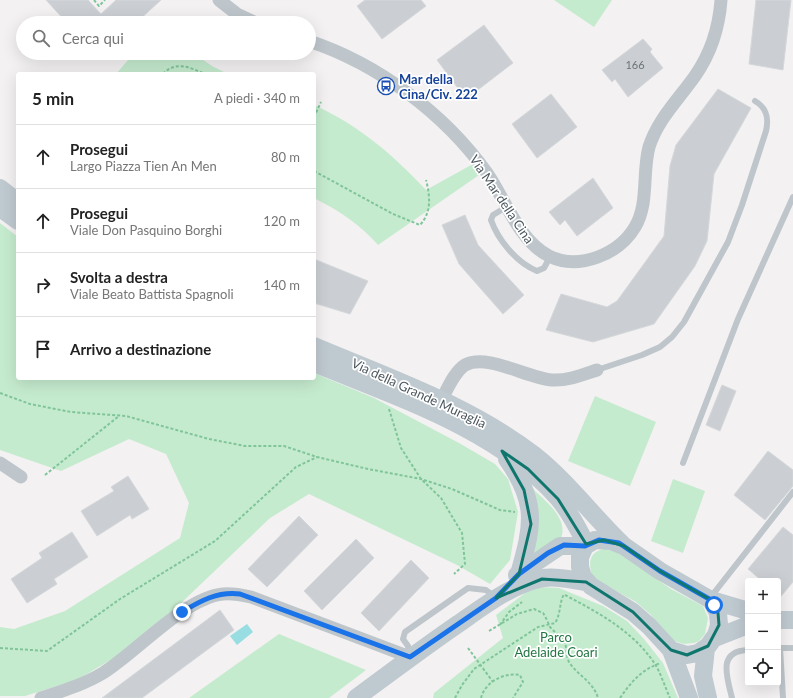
<!DOCTYPE html>
<html lang="it">
<meta charset="utf-8">
<style>
:root{--surface:#fff;--page:#f2f2f2;--text:#222;--muted:#767676;--line:#e0e0e0}
body{margin:0;font-family:Lato,sans-serif;background:var(--page);color:var(--text)}
.controls{position:absolute;right:12px;bottom:12px;display:grid;overflow:hidden;border-radius:4px;box-shadow:0 4px 16px #0002}
.controls button{width:36px;height:36px;display:grid;place-items:center;padding:0;border:0;border-bottom:1px solid var(--line);background:var(--surface);color:var(--text);font:20px sans-serif}
.stop{position:absolute;width:12px;height:12px;margin:-9px;border:3px solid #1a73e8;border-radius:50%;background:#fff}
.stop.end{background:#1a73e8;border-color:#fff;box-shadow:0 1px 4px #0008}
.list{margin:0;padding:0;list-style:none}
h2{display:flex;justify-content:space-between;align-items:center;height:52px;margin:0;padding:0 16px;font-size:17px}
h2 small{font-size:13px;font-weight:400;color:var(--muted)}
.list li{display:grid;grid-template-columns:26px 1fr auto;gap:12px;align-items:center;box-sizing:border-box;height:64px;padding:0 16px;border-top:1px solid var(--line)}
.list b{display:block;font-size:15px;white-space:nowrap}
.list p{margin:0;font-size:13px;white-space:nowrap;color:var(--muted)}
.list em{font-size:13px;font-style:normal;color:var(--muted)}
.icon{flex:none;width:22px;height:22px;fill:none;stroke:currentColor;stroke-width:2;stroke-linecap:round;stroke-linejoin:round}
.map{position:relative;flex:none;width:793px;height:698px;overflow:hidden}
.search{position:absolute;background:var(--surface);box-shadow:0 4px 16px #0002;left:16px;top:16px;width:300px;height:44px;display:flex;align-items:center;gap:10px;box-sizing:border-box;padding:0 14px;border-radius:22px;color:var(--muted);font-size:15px}
.panel{position:absolute;background:var(--surface);box-shadow:0 4px 16px #0002;left:16px;top:72px;width:300px;height:308px;border-radius:4px}
.map>svg:first-child{display:block}
.green{fill:#c5ebce}
.water{fill:#97dde2}
.building{fill:#cbced2;stroke:#d5d8db}
.lines{fill:none;stroke-linecap:round;stroke-linejoin:round}
.path{stroke:#80c59a;stroke-width:2;stroke-dasharray:3 2;stroke-linecap:butt}
.lane{stroke:#bec6cb;stroke-width:6}
.street{stroke:#bec6cb;stroke-width:13}
.secondary{stroke:#bfc9d0;stroke-width:18}
.route{stroke:#1a73e8;stroke-width:5}
.marked{fill:none;stroke:#0f766e;stroke-width:3;stroke-linejoin:round}
.labels{text-anchor:middle;stroke-width:3.5;stroke-linejoin:round;paint-order:stroke}
.number-label{font-size:11px;fill:#6b747a}
.transit-label{font-size:13px;font-weight:bold;fill:#164399;stroke:#fff;text-anchor:start}
.street-label{font-size:13px;fill:#4b565c;stroke:#fff}
.park-label{font-size:13px;fill:#227641;stroke:#fff}
</style>
<div class="map">
<svg width="793" height="698" viewBox="0 0 793 698">
<rect width="100%" height="100%" fill="#f3f1f1"/>
<!-- green -->
<path class="green" d="M 554,0 L 612,0 L 594,27 Z
M 134,53 L 193,53 L 212,66 L 228,74 L 116,74 Z
M 314,105 C 360,126 392,154 426,190 L 473,164 L 479,175 L 378,245 C 361,225 338,210 314,198 Z
M 0,223 L 18,237 L 18,378 L 314,378 L 314,373 L 374,398 L 459,443 L 495,464 L 508,479 L 518,512 L 510,560 L 490,584 L 457,565 L 309,494 L 270,518 L 179,605 L 117,656 L 77,680 L 25,696 L 0,696 L 0,627 L 14,629 L 65,611 L 180,538 L 189,503 L 166,454 L 129,439 L 61,471 L 0,450 Z
M 595,396 L 656,422 L 630,486 L 568,461 Z
M 673,479 L 705,491 L 683,553 L 651,541 Z
M 532,488 C 544,500 569,518 561,538 L 529,555 Z
M 604,549 L 618,552 L 671,589 L 703,606 L 708,618 L 705,634 L 699,641 L 694,643 L 684,644 L 674,641 L 650,614 L 636,602 L 593,578 C 588,565 588,552 604,549 Z
M 541,587 L 559,588 L 603,606 L 627,621 L 644,639 L 663,663 L 678,698 L 433,698 L 434,693 L 503,638 L 496,615 L 529,590 Z
M 279,634 L 366,670 L 329,698 L 189,698 Z"/>
<!-- water -->
<path class="water" d="M 247,624 L 253,632 L 237,645 L 230,636 Z"/>
<!-- building -->
<path class="building" d="M 46,0 L 88,0 L 101,14 L 116,0 L 161,0 L 136,23 L 67,23 Z
M 365,0 L 421,0 L 426,6 L 382,39 L 357,6 Z
M 756,0 L 791,0 L 783,70 L 749,64 Z
M 484,25 L 513,63 L 466,99 L 437,60 Z
M 643,39 L 652,49 L 650,52 L 663,68 L 628,97 L 615,79 L 612,82 L 602,70 Z
M 718,89 L 751,108 L 714,174 L 707,241 L 695,266 L 654,324 L 593,342 L 546,330 L 561,294 L 607,307 L 617,301 L 664,236 L 670,166 L 676,145 Z
M 551,94 L 577,127 L 537,158 L 512,124 Z
M 593,178 L 613,208 L 577,236 L 565,220 L 560,225 L 549,212 Z
M 465,215 L 478,245 L 524,295 L 503,314 L 459,264 L 442,225 Z
M 314,259 L 368,281 L 350,314 L 314,303 Z
M 722,385 L 736,391 L 720,431 L 706,425 Z
M 768,451 L 793,470 L 793,486 L 765,520 L 734,495 Z
M 128,476 L 149,509 L 132,519 L 130,515 L 97,536 L 81,511 L 114,491 L 111,487 Z
M 299,516 L 318,535 L 267,587 L 248,569 Z
M 783,527 L 793,535 L 793,582 L 778,600 L 778,581 L 762,581 L 748,569 Z
M 72,532 L 88,557 L 54,579 L 57,584 L 27,603 L 11,579 L 42,558 L 39,553 Z
M 356,539 L 374,558 L 322,610 L 304,591 Z
M 411,560 L 429,578 L 379,631 L 361,613 Z
M 220,610 L 234,630 L 142,698 L 102,698 Z"/>
<g class="lines">
<!-- path -->
<path class="path" d="M 94,0 L 99,6 L 105,0
M 163,74 C 176,60 191,68 205,74
M 314,117 L 321,102
M 314,171 L 393,214 L 420,225 C 432,212 430,196 426,180
M 0,393 L 30,404 L 71,412 L 126,416 L 209,439 L 245,446 L 284,446 L 317,457 L 368,469 L 421,479 L 452,489 L 500,510 L 515,512
M 389,409 L 401,448 L 421,479 L 441,498 L 462,533 L 465,564 L 454,574
M 45,475 L 119,416
M 565,595 C 599,613 633,631 655,664 C 661,674 665,687 670,698
M 500,625 L 509,612 L 522,602
M 489,631 L 517,614 L 534,609 L 543,613 C 546,617 548,623 550,627 C 555,633 561,636 565,643 C 567,649 566,656 569,662 C 578,676 593,681 598,698
M 0,648 L 47,651 L 120,599 L 215,541 L 296,467 L 317,457
M 468,648 L 493,682
M 455,698 L 462,685 L 474,669 L 538,627 L 555,623 C 561,614 559,603 564,594
M 481,698 C 485,682 504,672 520,675 L 523,682 L 513,698
M 620,698 C 631,682 642,669 661,663"/>
<!-- lane -->
<path class="lane" d="M 508,206 L 493,215 L 491,220 C 498,240 517,263 537,271 L 544,268 L 550,257
M 597,370 L 642,355 L 660,347 L 672,337 L 684,322 L 728,242 L 742,205 L 766,131 C 769,118 767,108 755,101
M 683,463 L 738,319 L 793,197
M 710,598 L 793,492
M 778,648 L 793,648
M 780,648 L 783,698
M 409,655 L 408,646 L 403,639 L 405,632 L 468,588 L 486,590 L 495,597
M 732,698 C 727,677 717,651 748,650"/>
<!-- street -->
<path class="street" d="M 219,0 L 237,14 L 256,23
M 309,41 C 378,64 444,113 487,173 C 505,199 519,241 549,256 C 579,271 619,254 635,227 C 649,204 642,173 649,147 C 658,119 678,100 695,76 C 711,53 719,28 721,0
M 441,401 C 447,390 454,372 465,365 C 487,353 527,378 552,380 C 567,381 582,375 597,370
M 0,463 L 21,477
M 41,698 C 62,691 83,685 103,673 C 137,652 184,598 223,594 C 233,593 242,595 251,597 L 410,657"/>
<!-- secondary -->
<path class="secondary" d="M 0,188 L 18,202
M 0,208 L 18,221
M 314,346 C 389,378 469,405 534,455 C 567,481 592,515 622,544
M 314,363 C 396,397 497,429 558,498 C 569,511 578,528 586,544
M 507,459 C 538,503 533,525 519,574
M 595,540 L 611,541 L 624,546 L 660,571 L 711,600 L 718,613 L 719,625 L 716,635 L 708,646 L 698,653 L 687,655 L 671,650 L 649,626 L 633,612 L 591,586 L 583,577 L 580,567 L 580,557 L 585,546 Z
M 517,575 L 560,546 L 585,546
M 711,600 L 748,611
M 778,620 L 793,620
M 715,638 L 748,625
M 706,648 L 703,676 L 708,698
M 671,650 L 689,698
M 356,698 C 390,673 423,648 458,624 C 484,606 512,584 544,578 C 557,576 572,580 586,582"/>
</g>
<g class="lines">
<!-- route -->
<path class="route" d="M 182,612 C 200,601 218,591 240,594 L 410,657 L 496,598 L 519,574 L 548,553 L 564,545 L 585,546 L 599,540 L 619,543 L 660,571 L 711,600 L 714,605"/>
</g>
<!-- marked area -->
<path class="marked" d="M 502,451 L 528,469 L 558,499 L 586,544 L 604,540 L 624,546 L 660,571 L 711,600 L 718,613 L 719,625 L 708,646 L 687,655 L 671,650 L 633,612 L 586,582 L 542,579 L 496,598 L 519,574 L 531,524 L 524,490 Z"/>
<!-- icons -->
<defs>
<g id="bus-ring" transform="scale(0.9)"><circle r="9.5" fill="#fff" stroke="#1a4fb4" stroke-width="1.5"/><path d="M-5-6H5V4H4V6H2V4H-2V6H-4V4H-5ZM-3.5-4V0h7V-4ZM-3.5 1.2v1.5H-2V1.2ZM2 1.2v1.5H3.5V1.2Z" fill="#1a4fb4"/></g>
</defs>
<g fill-rule="evenodd">
<use href="#bus-ring" x="386" y="86"/>
</g>
<g class="labels">
<!-- number labels -->
<g class="number-label">
<text x="635" y="69">166</text>
</g>
<!-- transit labels -->
<g class="transit-label">
<text x="399" y="84">Mar della<tspan x="399" dy="15">Cina/Civ. 222</tspan></text>
</g>
<!-- street labels -->
<g class="street-label">
<text transform="translate(502 199) rotate(56)" y="5">Via Mar della Cina</text>
<text transform="translate(419 393) rotate(25)" y="5">Via della Grande Muraglia</text>
</g>
<!-- park labels -->
<g class="park-label">
<text x="556" y="642">Parco<tspan x="556" dy="15">Adelaide Coari</tspan></text>
</g>
</g>
</svg>
<div class="controls">
<button>+</button>
<button>−</button>
<button><svg class="icon" aria-label="locate" viewBox="0 0 24 24"><circle cx="12" cy="12" r="6"/><path d="M12 2v4M12 18v4M2 12h4M18 12h4"/></svg></button>
</div>
<div class="stop" style="left:714px;top:605px"></div>
<div class="stop end" style="left:182px;top:612px"></div>
<div class="search"><svg class="icon" aria-label="search" viewBox="0 0 24 24"><circle cx="10" cy="10" r="6"/><path d="M15 15l6 6"/></svg>Cerca qui</div>
<section class="panel">
<h2>5 min<small>A piedi · 340 m</small></h2>
<ul class="list">
<li><svg class="icon" aria-label="ahead" viewBox="0 0 24 24"><path d="M12 20V5M6 11l6-6 6 6"/></svg><div><b>Prosegui</b><p>Largo Piazza Tien An Men</p></div><em>80 m</em></li>
<li><svg class="icon" aria-label="ahead" viewBox="0 0 24 24"><path d="M12 20V5M6 11l6-6 6 6"/></svg><div><b>Prosegui</b><p>Viale Don Pasquino Borghi</p></div><em>120 m</em></li>
<li><svg class="icon" aria-label="right" viewBox="0 0 24 24"><path d="M7 20v-9h11M14 6l5 5-5 5"/></svg><div><b>Svolta a destra</b><p>Viale Beato Battista Spagnoli</p></div><em>140 m</em></li>
<li><svg class="icon" aria-label="arrive" viewBox="0 0 24 24"><path d="M6 21V4h12l-3 4 3 4H6"/></svg><div><b>Arrivo a destinazione</b></div></li>
</ul>
</section>
</div>
